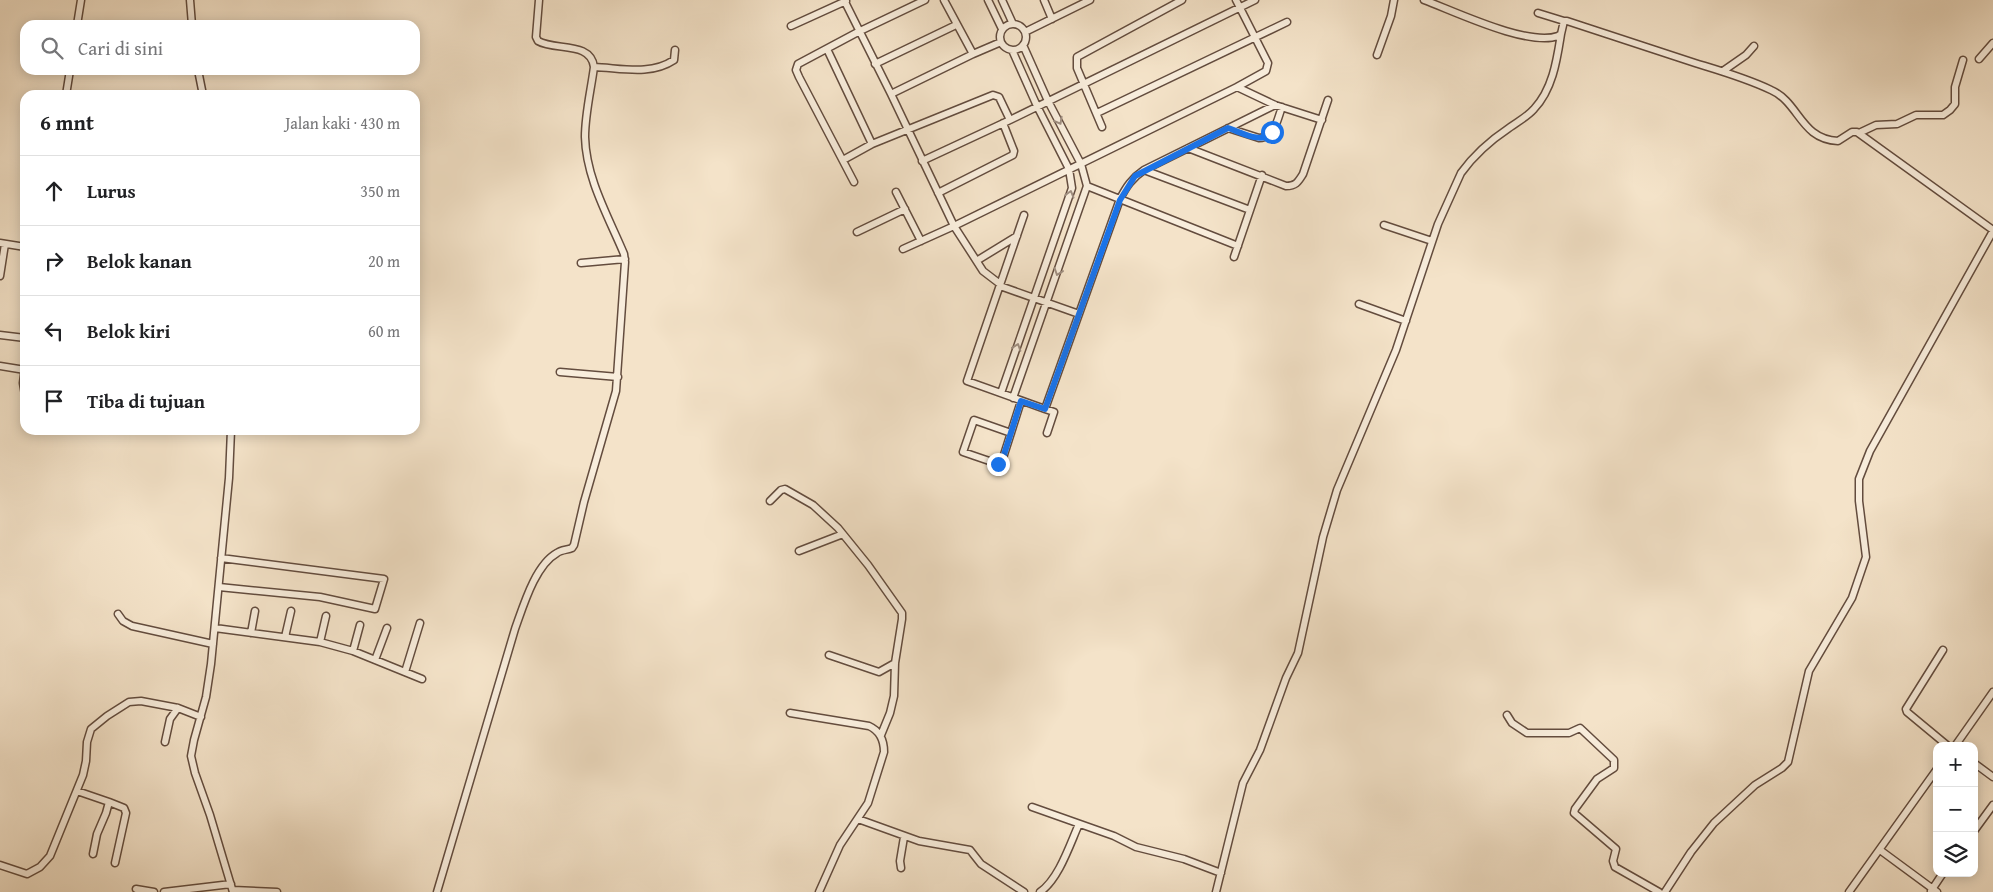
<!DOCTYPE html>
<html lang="id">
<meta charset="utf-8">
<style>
:root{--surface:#fff;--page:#f6f6f6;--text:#202124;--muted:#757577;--line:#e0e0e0}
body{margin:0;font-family:"Gentium Book Plus",serif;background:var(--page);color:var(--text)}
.controls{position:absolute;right:15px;bottom:15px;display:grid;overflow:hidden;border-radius:10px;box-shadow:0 2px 12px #0003}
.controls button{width:45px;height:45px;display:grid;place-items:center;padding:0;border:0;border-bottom:1px solid var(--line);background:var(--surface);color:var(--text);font:25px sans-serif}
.stop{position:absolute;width:15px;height:15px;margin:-11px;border:4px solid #1a73e8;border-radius:50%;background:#fff}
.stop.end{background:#1a73e8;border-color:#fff;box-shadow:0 1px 5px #0008}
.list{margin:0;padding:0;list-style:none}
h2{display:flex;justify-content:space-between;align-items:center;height:65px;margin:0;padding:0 20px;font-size:21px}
h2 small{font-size:16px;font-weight:400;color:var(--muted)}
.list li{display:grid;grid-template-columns:32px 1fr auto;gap:15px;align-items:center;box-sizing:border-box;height:70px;padding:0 20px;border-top:1px solid var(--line)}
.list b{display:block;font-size:19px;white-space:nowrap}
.list em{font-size:16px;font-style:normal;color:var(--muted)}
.icon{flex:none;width:28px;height:28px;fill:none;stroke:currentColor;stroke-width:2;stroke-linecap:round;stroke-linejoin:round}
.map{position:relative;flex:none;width:1993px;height:892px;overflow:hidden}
.search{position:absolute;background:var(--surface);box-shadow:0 2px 12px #0003;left:20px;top:20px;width:400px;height:55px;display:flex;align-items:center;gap:12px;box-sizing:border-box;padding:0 18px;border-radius:15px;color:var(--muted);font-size:19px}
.panel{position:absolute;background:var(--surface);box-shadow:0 2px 12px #0003;left:20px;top:90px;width:400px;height:345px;border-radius:15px}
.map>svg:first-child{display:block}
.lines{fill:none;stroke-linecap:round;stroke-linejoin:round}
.minor-casing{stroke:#634c3e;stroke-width:9}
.minor{stroke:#f8eddc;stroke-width:6}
.oneway{stroke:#9f8e80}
.route{stroke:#1a73e8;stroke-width:6}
</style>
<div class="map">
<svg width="1993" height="892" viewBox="0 0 1993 892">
<rect width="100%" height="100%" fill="#f4e3c9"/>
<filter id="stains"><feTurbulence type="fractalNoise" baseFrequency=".004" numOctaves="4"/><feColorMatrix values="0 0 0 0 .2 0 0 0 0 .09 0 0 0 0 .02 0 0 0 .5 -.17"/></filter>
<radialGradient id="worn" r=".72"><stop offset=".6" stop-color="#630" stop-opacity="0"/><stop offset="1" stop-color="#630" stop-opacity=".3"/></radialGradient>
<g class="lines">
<!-- minor casing -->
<g class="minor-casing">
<path id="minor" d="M 190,0 L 192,25
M 844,0 L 891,94 L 954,226 L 1237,87
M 944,0 L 973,54
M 988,0 L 1002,29
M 1002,0 L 1013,24
M 1044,0 L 1052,19
M 1236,0 L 1268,63 L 1266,71 L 1237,87 L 1275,105 L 1322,120
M 1424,0 C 1454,11 1528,47 1558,36 L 1561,34 L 1564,21 L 1567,21 C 1610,35 1652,49 1695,63 C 1721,71 1746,78 1771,90 C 1800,103 1800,139 1838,141 L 1852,132 L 1857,132 L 1993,230
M 1538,13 L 1564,21
M1000 37a13 13 0 1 1 26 0a13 13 0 1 1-26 0Z
M 77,25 L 81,0
M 791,26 L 846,1
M 1025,32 L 1090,0
M 827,49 L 872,144
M 1377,55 L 1391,16 L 1394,0
M 1979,59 L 1993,43
M 875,64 L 956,25
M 594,67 C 621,68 650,76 674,60 L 675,50
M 198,70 L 203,95
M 1723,71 L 1746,55 L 1754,46
M 891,94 L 973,54 L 1001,42
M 66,95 L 70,70
M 1097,113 L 1287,22
M 1102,127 L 1077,68 L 1077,57 L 1182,0
M 1228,128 L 1259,138 C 1275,138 1277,120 1282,107
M 1859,133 L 1876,125 L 1897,124 L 1916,115 L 1943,115 L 1950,110 L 1955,104 L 1955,87 L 1963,60
M 1188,148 L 1286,186 C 1296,186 1298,182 1303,174 L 1328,100
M 843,160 L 872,144 L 993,95 L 999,97 L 1010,120
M 922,161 L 1010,120 L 1255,0
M 1144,170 L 1250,210
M 854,182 L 799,77 L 796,70 L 798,64 L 858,32 L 925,0
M 1087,186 L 1238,246
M 896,192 L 921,241
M 938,193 L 1013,155 L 1014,151 L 1003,123
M 1024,215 L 967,381 L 1045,409 L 1120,199 C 1126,187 1132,178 1144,170 L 1275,105
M 1384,225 L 1432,241
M 857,232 L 905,209
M 0,243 L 25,247
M 903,249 L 954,226 L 983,271 L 1000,284 L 1000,286 L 1079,314
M 1234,257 L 1262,175
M 978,260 L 1017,236
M 581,263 L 625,259
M 0,276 L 5,244
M 1359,304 L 1406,321
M 0,335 L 25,338
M 0,366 L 25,370
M 25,367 L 23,383 L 25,395
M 560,372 L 618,377
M 1001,393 L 1072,188 L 1069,169 L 1037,106 L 1012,50
M 1013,398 L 1087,186 L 1081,164 L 1048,101 L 1023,45
M 1045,409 L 1054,412 L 1047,433
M 231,430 L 229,478 L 211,664 L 206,697 L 194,740 L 191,756 L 195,773 L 210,815 L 233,892
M 1011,433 L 974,420 L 963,452 L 998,464 L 1002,461 L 1021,401
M 770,501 L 781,490 L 785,489 L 813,505 L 838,528 L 868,565 L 902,613 L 902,619 L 895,663 L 894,696 L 890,713 L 881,735
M 799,551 L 843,534
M 219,587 L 320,597 L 375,609 L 384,579 L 221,558
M 118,614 L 123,621 L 132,626 L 213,644
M 215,628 L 320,642 L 353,651 L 422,679
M 251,633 L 255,611
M 285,637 L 291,611
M 320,642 L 326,616
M 1943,650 L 1906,709 L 1907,712 L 1948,746
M 353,651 L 360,625
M 829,655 L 879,672 L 895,663
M 375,660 L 387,628
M 405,672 L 420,623
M 790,713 L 869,726 C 880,731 884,740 884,752 L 868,803 L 840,845 L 819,892
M 1507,715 L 1512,723 L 1527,733 L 1569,733 L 1580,728 L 1614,760 L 1614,768 L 1597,779 L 1575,809 L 1574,813 L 1616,849 L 1613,861 L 1615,867 L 1659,892
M 165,742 L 170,719 L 178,708
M 1955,746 L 1993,692
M 1974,763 L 1993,777
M 77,791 L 109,802 L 106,813 L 97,834 L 93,854
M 109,802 L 124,808 L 126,813 L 115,863
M 1032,807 L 1114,836 L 1136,847 L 1184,859 L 1221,873
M 858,819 L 919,841 L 970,850 L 981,864 L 1024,892
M 1974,831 L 1993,805
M 1880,850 L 1937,892
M 0,865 L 27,874 L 40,867 L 50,856 L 83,775 L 86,761 L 87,742 L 91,729 L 107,716 L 129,702 L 141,701 L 178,708 L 201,717
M 901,868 L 900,861 L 904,837
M 136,889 L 154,892
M 233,890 L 277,892
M 1931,891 L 1943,873
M 164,892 L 231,884
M 437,892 L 515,629 C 523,607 535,565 557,553 C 561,550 567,550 572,548 L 574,545 L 584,502 L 616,391 L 625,262 L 624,254 C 608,216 586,178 585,137 C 585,114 591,90 594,67 C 591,41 555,51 538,41 L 536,37 L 539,0
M 1040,892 C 1059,879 1070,844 1079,824
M 1216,892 L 1243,783 L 1260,750 L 1286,678 L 1298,653 L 1323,537 L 1337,490 L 1396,350 L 1438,224 L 1461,173 C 1474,155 1491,140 1509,128 C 1517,122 1527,117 1534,109 C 1553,89 1557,59 1561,34
M 1665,892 L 1691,852 L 1714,823 L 1755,785 L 1782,768 L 1788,762 L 1809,671 L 1852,598 L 1866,557 L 1859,501 L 1859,479 L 1870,451 L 1993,231
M 1849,892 L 1937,769"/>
</g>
<!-- minor -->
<use href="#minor" class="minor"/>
</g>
<!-- one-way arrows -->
<defs><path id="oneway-chevron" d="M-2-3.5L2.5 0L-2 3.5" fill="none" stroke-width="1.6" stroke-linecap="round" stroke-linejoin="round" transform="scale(1.25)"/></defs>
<g class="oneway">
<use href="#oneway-chevron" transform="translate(1059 121) rotate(61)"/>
<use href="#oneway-chevron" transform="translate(1070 194) rotate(-74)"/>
<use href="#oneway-chevron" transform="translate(1058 272) rotate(109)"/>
<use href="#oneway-chevron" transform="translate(1017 347) rotate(-71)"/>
</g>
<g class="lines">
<!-- route -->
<path class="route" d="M 998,464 L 1002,461 L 1021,401 L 1045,409 L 1120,200 L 1135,176 L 1228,128 C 1241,132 1262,145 1272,132"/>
</g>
<rect width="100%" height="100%" filter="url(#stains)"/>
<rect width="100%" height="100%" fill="url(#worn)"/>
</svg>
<div class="controls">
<button>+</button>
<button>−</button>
<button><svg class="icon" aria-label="layers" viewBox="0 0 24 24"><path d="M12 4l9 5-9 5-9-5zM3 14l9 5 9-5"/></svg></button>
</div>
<div class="stop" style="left:1272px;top:132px"></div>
<div class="stop end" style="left:998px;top:464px"></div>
<div class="search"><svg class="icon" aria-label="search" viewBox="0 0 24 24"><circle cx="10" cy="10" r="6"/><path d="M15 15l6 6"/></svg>Cari di sini</div>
<section class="panel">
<h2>6 mnt<small>Jalan kaki · 430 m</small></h2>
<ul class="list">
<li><svg class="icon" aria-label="ahead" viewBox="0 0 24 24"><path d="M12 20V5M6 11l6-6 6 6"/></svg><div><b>Lurus</b></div><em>350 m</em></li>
<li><svg class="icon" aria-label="right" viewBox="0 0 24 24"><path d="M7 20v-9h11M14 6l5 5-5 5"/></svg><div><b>Belok kanan</b></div><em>20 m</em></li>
<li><svg class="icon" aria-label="left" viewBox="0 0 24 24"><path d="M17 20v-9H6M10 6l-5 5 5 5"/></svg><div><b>Belok kiri</b></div><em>60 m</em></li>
<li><svg class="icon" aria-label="arrive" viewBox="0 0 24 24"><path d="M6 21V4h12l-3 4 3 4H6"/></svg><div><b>Tiba di tujuan</b></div></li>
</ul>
</section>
</div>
